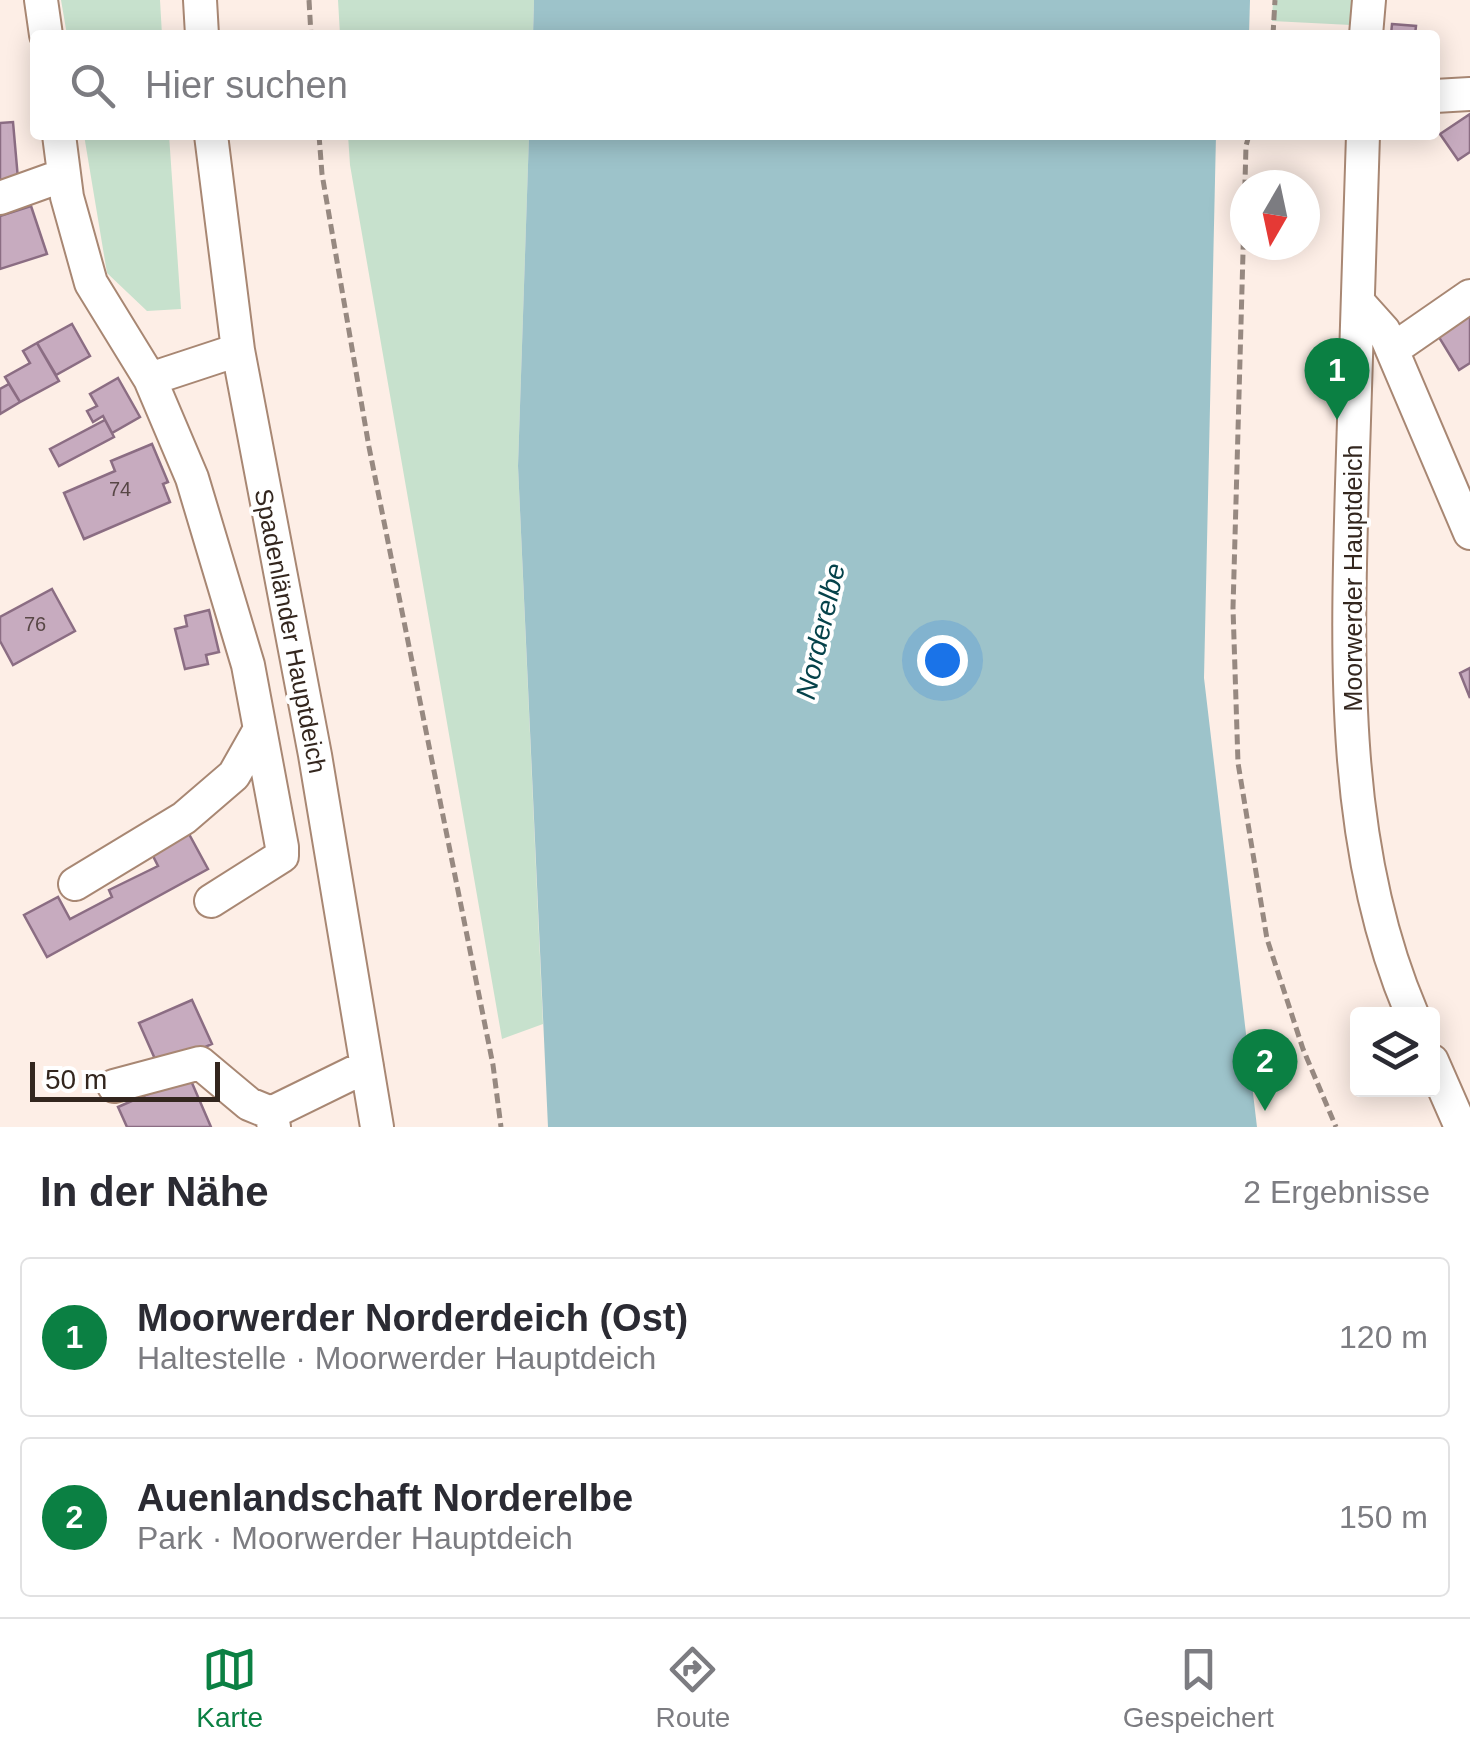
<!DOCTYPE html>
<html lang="de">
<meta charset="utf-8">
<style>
:root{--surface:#fff;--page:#f2f2f3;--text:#2b2b33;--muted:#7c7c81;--line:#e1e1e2;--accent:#0b8043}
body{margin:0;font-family:Helvetica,sans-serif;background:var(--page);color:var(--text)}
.controls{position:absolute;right:30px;bottom:30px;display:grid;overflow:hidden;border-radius:10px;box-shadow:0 5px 25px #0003}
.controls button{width:90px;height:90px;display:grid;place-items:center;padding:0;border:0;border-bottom:2px solid var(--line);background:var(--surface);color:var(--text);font:50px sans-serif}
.compass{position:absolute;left:1230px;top:170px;width:90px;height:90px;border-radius:50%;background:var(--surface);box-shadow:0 5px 25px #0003;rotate:189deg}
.scale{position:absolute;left:30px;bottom:25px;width:190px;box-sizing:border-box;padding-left:10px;border:5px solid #33261e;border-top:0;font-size:28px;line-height:35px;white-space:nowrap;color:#33261e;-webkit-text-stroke:8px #fff;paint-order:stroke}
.you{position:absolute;left:942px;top:660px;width:35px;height:35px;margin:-25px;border:8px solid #fff;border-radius:50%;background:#1a73e8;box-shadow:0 0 0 15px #1a73e833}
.badge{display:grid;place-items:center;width:65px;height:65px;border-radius:50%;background:var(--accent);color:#fff;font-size:32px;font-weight:700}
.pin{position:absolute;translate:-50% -82px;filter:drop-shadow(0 2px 5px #0008)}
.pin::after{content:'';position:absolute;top:52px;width:35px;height:30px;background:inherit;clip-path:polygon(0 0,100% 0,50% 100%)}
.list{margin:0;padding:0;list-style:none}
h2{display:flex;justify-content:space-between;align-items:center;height:130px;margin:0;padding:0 40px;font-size:42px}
h2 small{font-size:32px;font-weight:400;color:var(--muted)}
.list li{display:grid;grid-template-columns:65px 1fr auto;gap:30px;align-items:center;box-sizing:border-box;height:160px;margin:0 20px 20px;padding:0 20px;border:2px solid var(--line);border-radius:10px}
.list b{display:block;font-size:38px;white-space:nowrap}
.list p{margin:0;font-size:32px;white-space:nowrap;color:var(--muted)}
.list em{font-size:32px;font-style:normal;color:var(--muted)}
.icon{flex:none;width:55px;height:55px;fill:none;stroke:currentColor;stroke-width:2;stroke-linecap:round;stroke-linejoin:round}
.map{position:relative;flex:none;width:1470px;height:1127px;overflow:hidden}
.search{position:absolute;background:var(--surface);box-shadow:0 5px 25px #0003;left:30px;right:30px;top:30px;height:110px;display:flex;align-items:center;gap:25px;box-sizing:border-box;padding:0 35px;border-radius:10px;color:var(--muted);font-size:38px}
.sheet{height:490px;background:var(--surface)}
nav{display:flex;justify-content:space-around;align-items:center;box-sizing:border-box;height:140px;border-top:2px solid var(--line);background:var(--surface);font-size:28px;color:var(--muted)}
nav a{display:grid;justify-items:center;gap:5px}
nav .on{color:var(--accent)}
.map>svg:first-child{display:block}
.green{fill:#c7e1cd}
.water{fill:#9dc3ca}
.building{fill:#c7abbf;stroke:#8b6d83;stroke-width:2.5}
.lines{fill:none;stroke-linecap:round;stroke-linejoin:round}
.minor-casing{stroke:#a88773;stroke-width:36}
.path{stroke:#978981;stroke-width:5;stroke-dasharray:10 5;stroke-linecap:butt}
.minor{stroke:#fff;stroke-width:32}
.labels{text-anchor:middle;stroke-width:8;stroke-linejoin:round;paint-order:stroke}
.number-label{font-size:20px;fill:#584746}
.street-label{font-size:25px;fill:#33261e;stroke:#fff}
.water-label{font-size:28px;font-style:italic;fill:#05424a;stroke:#fff}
</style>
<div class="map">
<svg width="1470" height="1127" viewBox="0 0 1470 1127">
<rect width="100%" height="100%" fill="#fdeee6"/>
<!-- green -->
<path class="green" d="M 61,0 L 160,0 L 162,35 L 67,35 Z
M 338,0 L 534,0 L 533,35 L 340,35 Z
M 1273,0 L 1353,0 L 1351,25 L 1272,21 Z
M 84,135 L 169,135 L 181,309 L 147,311 L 107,273 Z
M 348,135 L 529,135 L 518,466 L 543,1024 L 502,1039 L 350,165 Z"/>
<!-- water -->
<path class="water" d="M 534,0 L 1250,0 L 1249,35 L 533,35 Z
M 529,135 L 1216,135 L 1204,678 L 1257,1127 L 548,1127 L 518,466 Z"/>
<!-- building -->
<path class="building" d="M 1392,24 L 1416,26 L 1415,35 L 1391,35 Z
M 1470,114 L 1470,152 L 1458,160 L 1440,134 Z
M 13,122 L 18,179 L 0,180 L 0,123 Z
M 31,206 L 47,254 L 0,269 L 0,216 Z
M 1470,313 L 1470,363 L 1459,370 L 1437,334 Z
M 72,324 L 90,356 L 56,375 L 37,343 Z
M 37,343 L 59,381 L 20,402 L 5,377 L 30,363 L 23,351 Z
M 118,378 L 140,417 L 112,433 L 103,416 L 93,422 L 87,411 L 97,406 L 90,394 Z
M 9,384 L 20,402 L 0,414 L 0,389 Z
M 105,420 L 114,437 L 59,466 L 50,449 Z
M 152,444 L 168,482 L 163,484 L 170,502 L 84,539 L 64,493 L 115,471 L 111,461 Z
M 52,589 L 75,631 L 13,665 L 0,641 L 0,617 Z
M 209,610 L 219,652 L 206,655 L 208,664 L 185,669 L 175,629 L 187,626 L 185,616 Z
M 1470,668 L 1470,698 L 1460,673 Z
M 189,834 L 208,869 L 47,957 L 24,915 L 58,897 L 70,919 L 112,897 L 109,890 L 158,866 L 152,854 Z
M 192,1000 L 212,1044 L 159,1068 L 139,1023 Z
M 189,1076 L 211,1127 L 127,1127 L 118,1107 Z"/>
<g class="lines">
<!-- minor casing -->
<g class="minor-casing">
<path id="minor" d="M 41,0 L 46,35
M 200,0 L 202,35
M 1366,35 L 1369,0
M 1435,96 L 1470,94
M 59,135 L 67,197 L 91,283 L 150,379 L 238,350
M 211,135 L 238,350 L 315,755 L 377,1127
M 1363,135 C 1359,251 1355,367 1352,484 C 1347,660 1341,849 1412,1014
M 0,198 L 64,175
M 1358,302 L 1384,331 L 1470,533
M 1392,350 L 1470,296
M 150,379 L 192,478 L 248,665 L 282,847 L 282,856 L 211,901
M 75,884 L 184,818 L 234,775 L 260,729
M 1432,1061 L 1461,1127
M 114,1086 L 200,1063 L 249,1104 L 271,1113
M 274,1127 L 271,1113 L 367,1066"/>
</g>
<!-- path -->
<path class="path" d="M 309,0 L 311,35
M 1273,35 L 1275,0
M 319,135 L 322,174 L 369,447 L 493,1065 L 501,1127
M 1249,135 L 1246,146 L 1233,608 L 1238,763 L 1267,939 L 1303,1049 L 1336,1127"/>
<!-- minor -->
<use href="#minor" class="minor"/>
</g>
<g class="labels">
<!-- number labels -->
<g class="number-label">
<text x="120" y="496">74</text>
<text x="35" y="631">76</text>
</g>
<!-- street labels -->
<g class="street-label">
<text transform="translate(1353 578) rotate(-90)" y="9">Moorwerder Hauptdeich</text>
<text transform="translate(291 631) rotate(79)" y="9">Spadenländer Hauptdeich</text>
</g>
<!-- water labels -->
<g class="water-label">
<text transform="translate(820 631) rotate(-77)" y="10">Norderelbe</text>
</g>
</g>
</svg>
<div class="controls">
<button><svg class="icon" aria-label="layers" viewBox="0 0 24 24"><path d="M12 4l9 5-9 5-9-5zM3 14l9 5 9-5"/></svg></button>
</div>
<svg class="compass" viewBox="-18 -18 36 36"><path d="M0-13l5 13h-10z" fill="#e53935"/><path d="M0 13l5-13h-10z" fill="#7c7c81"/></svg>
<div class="scale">50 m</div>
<div class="you"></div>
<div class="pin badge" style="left:1337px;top:420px">1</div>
<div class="pin badge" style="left:1265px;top:1111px">2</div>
<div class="search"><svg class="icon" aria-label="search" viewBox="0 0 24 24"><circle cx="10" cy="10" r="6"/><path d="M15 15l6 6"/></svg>Hier suchen</div>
</div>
<section class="sheet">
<h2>In der Nähe<small>2 Ergebnisse</small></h2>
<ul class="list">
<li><span class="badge">1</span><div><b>Moorwerder Norderdeich (Ost)</b><p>Haltestelle · Moorwerder Hauptdeich</p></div><em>120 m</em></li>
<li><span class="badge">2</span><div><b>Auenlandschaft Norderelbe</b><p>Park · Moorwerder Hauptdeich</p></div><em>150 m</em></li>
</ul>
</section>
<nav>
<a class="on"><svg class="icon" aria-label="map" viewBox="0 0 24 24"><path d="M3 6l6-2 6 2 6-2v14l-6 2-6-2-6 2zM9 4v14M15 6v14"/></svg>Karte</a>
<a><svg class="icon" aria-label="directions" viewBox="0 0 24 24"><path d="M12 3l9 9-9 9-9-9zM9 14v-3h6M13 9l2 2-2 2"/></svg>Route</a>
<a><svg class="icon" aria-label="saved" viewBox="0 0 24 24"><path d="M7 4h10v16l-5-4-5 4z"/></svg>Gespeichert</a>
</nav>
